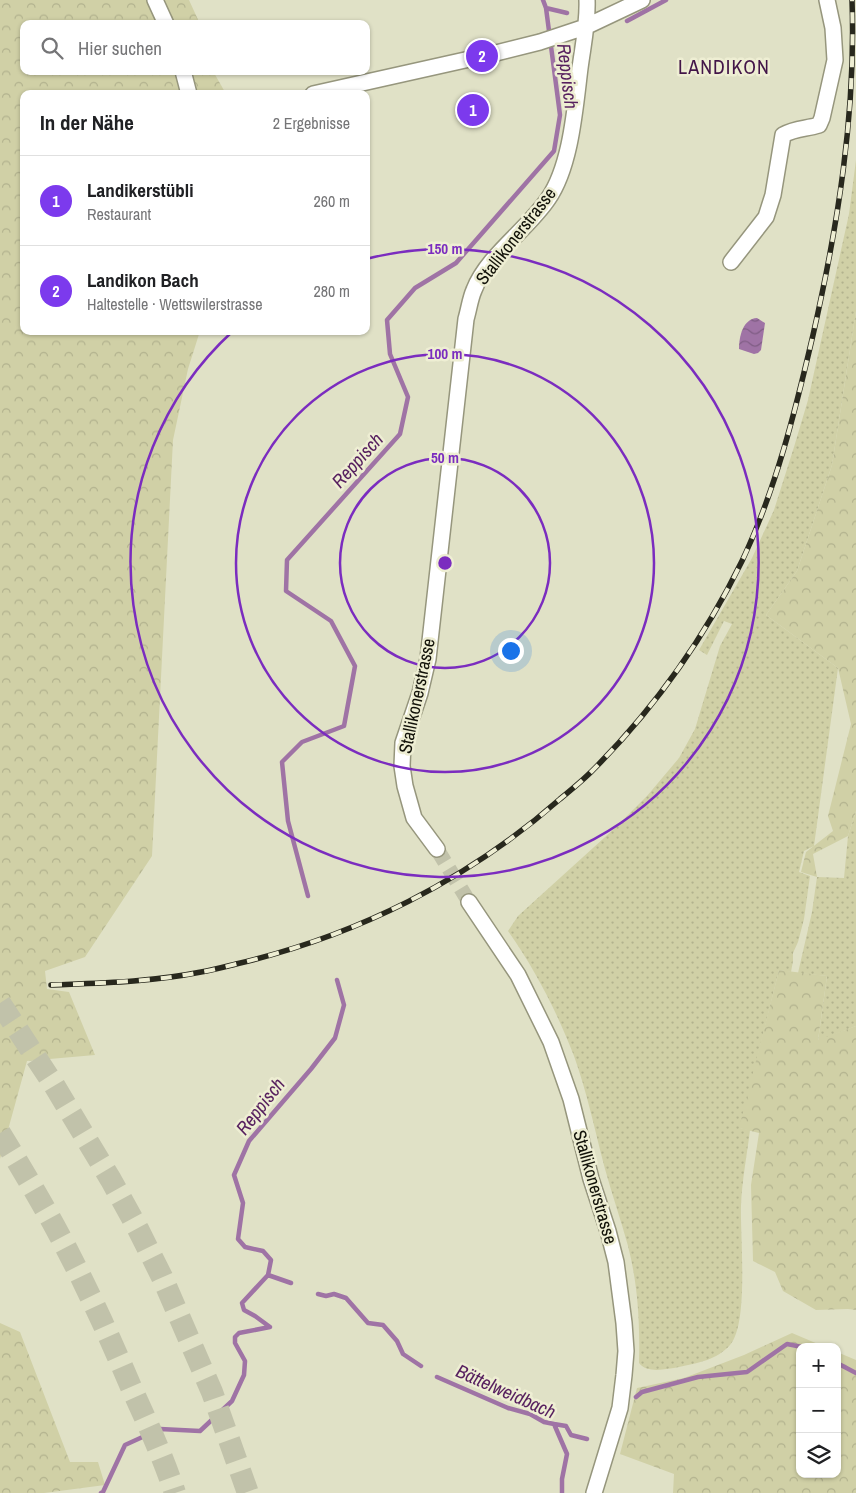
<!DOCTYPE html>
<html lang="de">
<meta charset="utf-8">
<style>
:root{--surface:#fff;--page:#f2f2f2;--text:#202124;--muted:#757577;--line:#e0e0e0;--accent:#7c3aed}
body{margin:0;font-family:"Archivo Narrow",sans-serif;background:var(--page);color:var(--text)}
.controls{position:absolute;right:15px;bottom:15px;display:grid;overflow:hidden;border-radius:10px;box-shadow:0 1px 4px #0004}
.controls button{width:45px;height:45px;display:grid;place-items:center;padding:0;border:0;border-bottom:1px solid var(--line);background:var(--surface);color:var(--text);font:25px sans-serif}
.you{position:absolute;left:510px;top:650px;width:18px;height:18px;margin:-12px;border:4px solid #fff;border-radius:50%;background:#1a73e8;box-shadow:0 0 0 8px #1a73e833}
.badge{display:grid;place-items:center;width:32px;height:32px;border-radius:50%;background:var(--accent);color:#fff;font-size:16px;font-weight:700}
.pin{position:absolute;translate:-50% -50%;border:2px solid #fff;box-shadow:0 1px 5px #0006}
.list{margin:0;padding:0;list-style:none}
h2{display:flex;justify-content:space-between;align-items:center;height:65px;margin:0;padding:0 20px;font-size:21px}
h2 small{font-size:16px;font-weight:400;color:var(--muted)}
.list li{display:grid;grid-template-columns:32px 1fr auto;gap:15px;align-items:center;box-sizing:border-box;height:90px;padding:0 20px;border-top:1px solid var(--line)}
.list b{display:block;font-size:19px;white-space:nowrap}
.list p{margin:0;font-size:16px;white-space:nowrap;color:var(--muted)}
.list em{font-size:16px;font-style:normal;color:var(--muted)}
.icon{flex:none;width:28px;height:28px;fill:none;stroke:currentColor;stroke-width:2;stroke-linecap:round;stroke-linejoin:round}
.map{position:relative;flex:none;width:856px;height:1493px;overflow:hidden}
.search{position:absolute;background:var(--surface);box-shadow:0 1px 4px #0004;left:20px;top:20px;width:350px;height:55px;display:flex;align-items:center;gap:12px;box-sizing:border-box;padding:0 18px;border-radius:10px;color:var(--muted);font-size:19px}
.panel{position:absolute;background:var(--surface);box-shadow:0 1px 4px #0004;left:20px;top:90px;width:350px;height:245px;border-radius:10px}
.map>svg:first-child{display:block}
.grass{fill:url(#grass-dots)}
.forest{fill:url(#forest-crowns)}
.water{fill:url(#water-waves)}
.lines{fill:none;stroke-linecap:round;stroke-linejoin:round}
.stream{stroke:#9f73a5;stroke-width:4.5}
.minor-tunnel{stroke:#c1c2aa;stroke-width:15;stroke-dasharray:15 8;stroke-linecap:butt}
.highway-tunnel{stroke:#c1c2aa;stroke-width:22;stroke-dasharray:22 11;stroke-linecap:butt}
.minor-casing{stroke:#96967d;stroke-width:18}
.minor{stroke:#fff;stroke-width:15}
.rail-casing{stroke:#28281d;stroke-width:5.5}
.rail{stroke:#eeeed3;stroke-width:4;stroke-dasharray:11;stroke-linecap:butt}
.ring{fill:none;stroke:#7b2cbf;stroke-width:2.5}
.labels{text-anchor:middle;stroke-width:5;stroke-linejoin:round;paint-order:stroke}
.street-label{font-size:18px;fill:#121209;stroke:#eeeed3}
.water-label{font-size:19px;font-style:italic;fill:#561f5e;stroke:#eeeed3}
.quarter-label{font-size:20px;letter-spacing:1px;fill:#421548;stroke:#eeeed3}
.centre{fill:#7b2cbf;stroke:#eeeed3;stroke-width:2.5}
.ring-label{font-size:15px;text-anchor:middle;font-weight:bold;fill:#7b2cbf;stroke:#eeeed3;stroke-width:5;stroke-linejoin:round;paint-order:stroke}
</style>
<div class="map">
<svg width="856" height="1493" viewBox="0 0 856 1493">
<defs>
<pattern id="grass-dots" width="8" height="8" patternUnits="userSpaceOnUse" patternTransform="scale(1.25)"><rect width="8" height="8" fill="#d0d0a6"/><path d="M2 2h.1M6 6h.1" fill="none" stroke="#b2b28e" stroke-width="1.8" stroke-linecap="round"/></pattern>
<pattern id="forest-crowns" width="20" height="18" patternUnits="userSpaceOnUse" patternTransform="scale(1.25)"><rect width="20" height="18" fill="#d0d0a6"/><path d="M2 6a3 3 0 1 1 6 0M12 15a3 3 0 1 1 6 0" fill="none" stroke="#b2b28e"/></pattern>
<pattern id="water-waves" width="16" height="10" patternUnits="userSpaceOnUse" patternTransform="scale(1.25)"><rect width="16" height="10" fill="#9f73a5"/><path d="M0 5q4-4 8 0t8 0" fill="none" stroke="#805d85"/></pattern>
</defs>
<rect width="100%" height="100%" fill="#e0e1c6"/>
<!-- grass -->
<path class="grass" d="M 856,160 L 856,311 L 832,465 L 797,571 L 766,615 L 838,668 L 814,846 L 804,851 L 799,872 L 810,876 L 804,919 L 798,942 L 793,953 L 793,961 L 791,972 L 779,970 L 740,1128 L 750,1130 C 747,1155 742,1180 741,1206 C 740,1236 749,1324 730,1345 C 717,1360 697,1363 679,1367 C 667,1369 647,1374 639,1363 C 640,1323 638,1285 628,1246 C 621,1220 612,1195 605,1169 C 595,1131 587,1092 574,1056 C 557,1012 535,969 508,931 L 518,916 L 615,828 L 647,796 L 679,758 L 695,729 L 720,646 L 732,624 L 724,621 L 707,655 L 699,650 L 752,558 L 774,510 L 794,447 L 808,400 L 849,214 Z
M 856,811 L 856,1026 L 818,1041 L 827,976 L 798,973 L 812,912 L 817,877 L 844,878 L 848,836 Z"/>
<!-- forest -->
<path class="forest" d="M 0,0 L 189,0 L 200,24 L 24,24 L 24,71 L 213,71 L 226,94 L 24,94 L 24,331 L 200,331 L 188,369 L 173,440 L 152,856 L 85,957 L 45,971 L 47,989 L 69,992 L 95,1055 L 27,1061 L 0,1159 Z
M 856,311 L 856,811 L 848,836 L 813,854 L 817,877 L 801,872 L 806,852 L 833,831 L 828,816 L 851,724 L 838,668 L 766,615 L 797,571 L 832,465 Z
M 779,970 L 827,976 L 818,1040 L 856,1026 L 856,1310 L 848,1309 L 816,1310 L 783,1291 L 775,1272 L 753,1261 L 751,1185 L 759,1133 L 739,1128 Z
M 0,1323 L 20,1332 L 70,1462 L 98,1462 L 105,1485 L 44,1493 L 0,1493 Z
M 792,1333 L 825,1347 L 800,1347 L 800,1474 L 837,1474 L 837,1352 L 856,1360 L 856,1493 L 673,1493 L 674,1474 L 620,1454 L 637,1388 L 684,1378 L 744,1355 Z"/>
<!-- water -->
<path class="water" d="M 757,318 L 765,323 L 761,350 L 758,353 L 754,354 L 739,349 C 739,336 743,319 757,318 Z"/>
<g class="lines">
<!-- stream -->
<path class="stream" d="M 546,8 L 567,13
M 627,21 L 666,0
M 308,896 L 288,821 L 282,762 L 302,742 L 344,726 L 355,666 L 331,621 L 286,591 L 287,560 L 400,434 L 408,397 L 390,354 L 387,320 L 415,288 L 456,263 L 554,151 L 560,115 L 546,8 L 543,0
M 268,1275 L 291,1283
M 318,1294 L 326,1296 L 334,1294 L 346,1298 L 368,1323 L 383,1325 L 397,1341 L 403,1354 L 421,1366
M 837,1363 L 856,1373
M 437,1377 L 508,1408 L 530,1414 L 544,1422 L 554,1424 L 567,1454 L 562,1479 L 562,1493
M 636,1397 L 642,1392 L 698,1377 L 747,1372 L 787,1344 L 802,1347
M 554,1424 L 566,1426 L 571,1435 L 587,1439
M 101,1493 L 103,1492 L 125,1445 L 160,1429 L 200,1431 L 232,1401 L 244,1375 L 245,1361 L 235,1343 L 235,1337 L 239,1333 L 270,1327 L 255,1316 L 244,1310 L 242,1303 L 268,1275 L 271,1260 L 263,1251 L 245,1247 L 238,1239 L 243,1203 L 234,1175 L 249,1141 L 311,1069 L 335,1038 L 344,1005 L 337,980"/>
<!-- minor-tunnel -->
<path class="minor-tunnel" d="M 437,849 L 469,902"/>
<!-- highway-tunnel -->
<path class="highway-tunnel" d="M 0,1003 L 54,1085 L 111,1180 L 138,1229 L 162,1277 L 212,1392 L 248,1493
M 0,1133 C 14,1156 28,1179 41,1202 C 75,1261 104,1324 131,1387 C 147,1422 163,1457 175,1493"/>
<!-- minor casing -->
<g class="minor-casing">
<path id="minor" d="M 155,0 L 166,24
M 183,71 L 189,94
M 313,94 L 492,54 L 540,42 L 585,27 L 642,0
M 731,262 L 766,217 L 773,195 L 783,135 C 795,128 806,129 819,125 L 822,118 L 835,60 L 833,28 L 827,0
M 437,849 L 414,818 L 405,786 L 402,766 L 403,743 L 420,693 L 428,659 L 466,319 C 469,309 470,299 474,290 C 487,256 528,229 548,199 C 571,166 575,108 580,68 C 583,45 588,23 587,0
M 469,902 L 518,975 L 551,1042 L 571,1099 L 591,1179 L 608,1231 L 616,1262 L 624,1323 L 626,1351 L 624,1375 L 620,1408 L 594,1493"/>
</g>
<!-- minor -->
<use href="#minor" class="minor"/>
<!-- rail casing -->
<g class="rail-casing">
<path id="rail" d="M 51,985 C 101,983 151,982 201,972 C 213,970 224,967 236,964 C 356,936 468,880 560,799 C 571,790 582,781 592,771 C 653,710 704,639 742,561 C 776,489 795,412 813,335 C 838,225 856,113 852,0"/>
</g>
<!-- rail -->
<use href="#rail" class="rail"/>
</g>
<!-- distance rings -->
<g class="ring">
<circle cx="445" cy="563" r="105"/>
<circle cx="445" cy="563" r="209"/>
<path d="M366 259A314 314 0 1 1 233 331"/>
</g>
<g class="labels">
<!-- street labels -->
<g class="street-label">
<text transform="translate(516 236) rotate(-52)" y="6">Stallikonerstrasse</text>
<text transform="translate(417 696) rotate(-78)" y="6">Stallikonerstrasse</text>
<text transform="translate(595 1187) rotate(74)" y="6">Stallikonerstrasse</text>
</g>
<!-- water labels -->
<g class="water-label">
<text transform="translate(568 76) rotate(83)" y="7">Reppisch</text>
<text transform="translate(357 460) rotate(-48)" y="7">Reppisch</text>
<text transform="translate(260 1106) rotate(-52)" y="7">Reppisch</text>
<text transform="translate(506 1391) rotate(24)" y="7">Bättelweidbach</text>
</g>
<!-- quarter labels -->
<g class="quarter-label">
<text x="724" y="74">LANDIKON</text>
</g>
</g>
<circle cx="445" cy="563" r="8" class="centre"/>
<g class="ring-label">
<text x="445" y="254">150 m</text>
<text x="445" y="359">100 m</text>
<text x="445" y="463">50 m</text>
</g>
</svg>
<div class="controls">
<button>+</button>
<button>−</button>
<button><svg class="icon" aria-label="layers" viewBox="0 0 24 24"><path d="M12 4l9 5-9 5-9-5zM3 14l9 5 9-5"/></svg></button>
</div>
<div class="you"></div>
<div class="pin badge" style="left:473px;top:110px">1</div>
<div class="pin badge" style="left:482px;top:56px">2</div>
<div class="search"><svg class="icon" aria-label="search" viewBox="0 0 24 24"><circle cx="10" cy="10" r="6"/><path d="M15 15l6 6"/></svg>Hier suchen</div>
<section class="panel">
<h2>In der Nähe<small>2 Ergebnisse</small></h2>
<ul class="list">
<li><span class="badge">1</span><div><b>Landikerstübli</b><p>Restaurant</p></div><em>260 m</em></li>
<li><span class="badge">2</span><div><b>Landikon Bach</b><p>Haltestelle · Wettswilerstrasse</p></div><em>280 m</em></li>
</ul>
</section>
</div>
